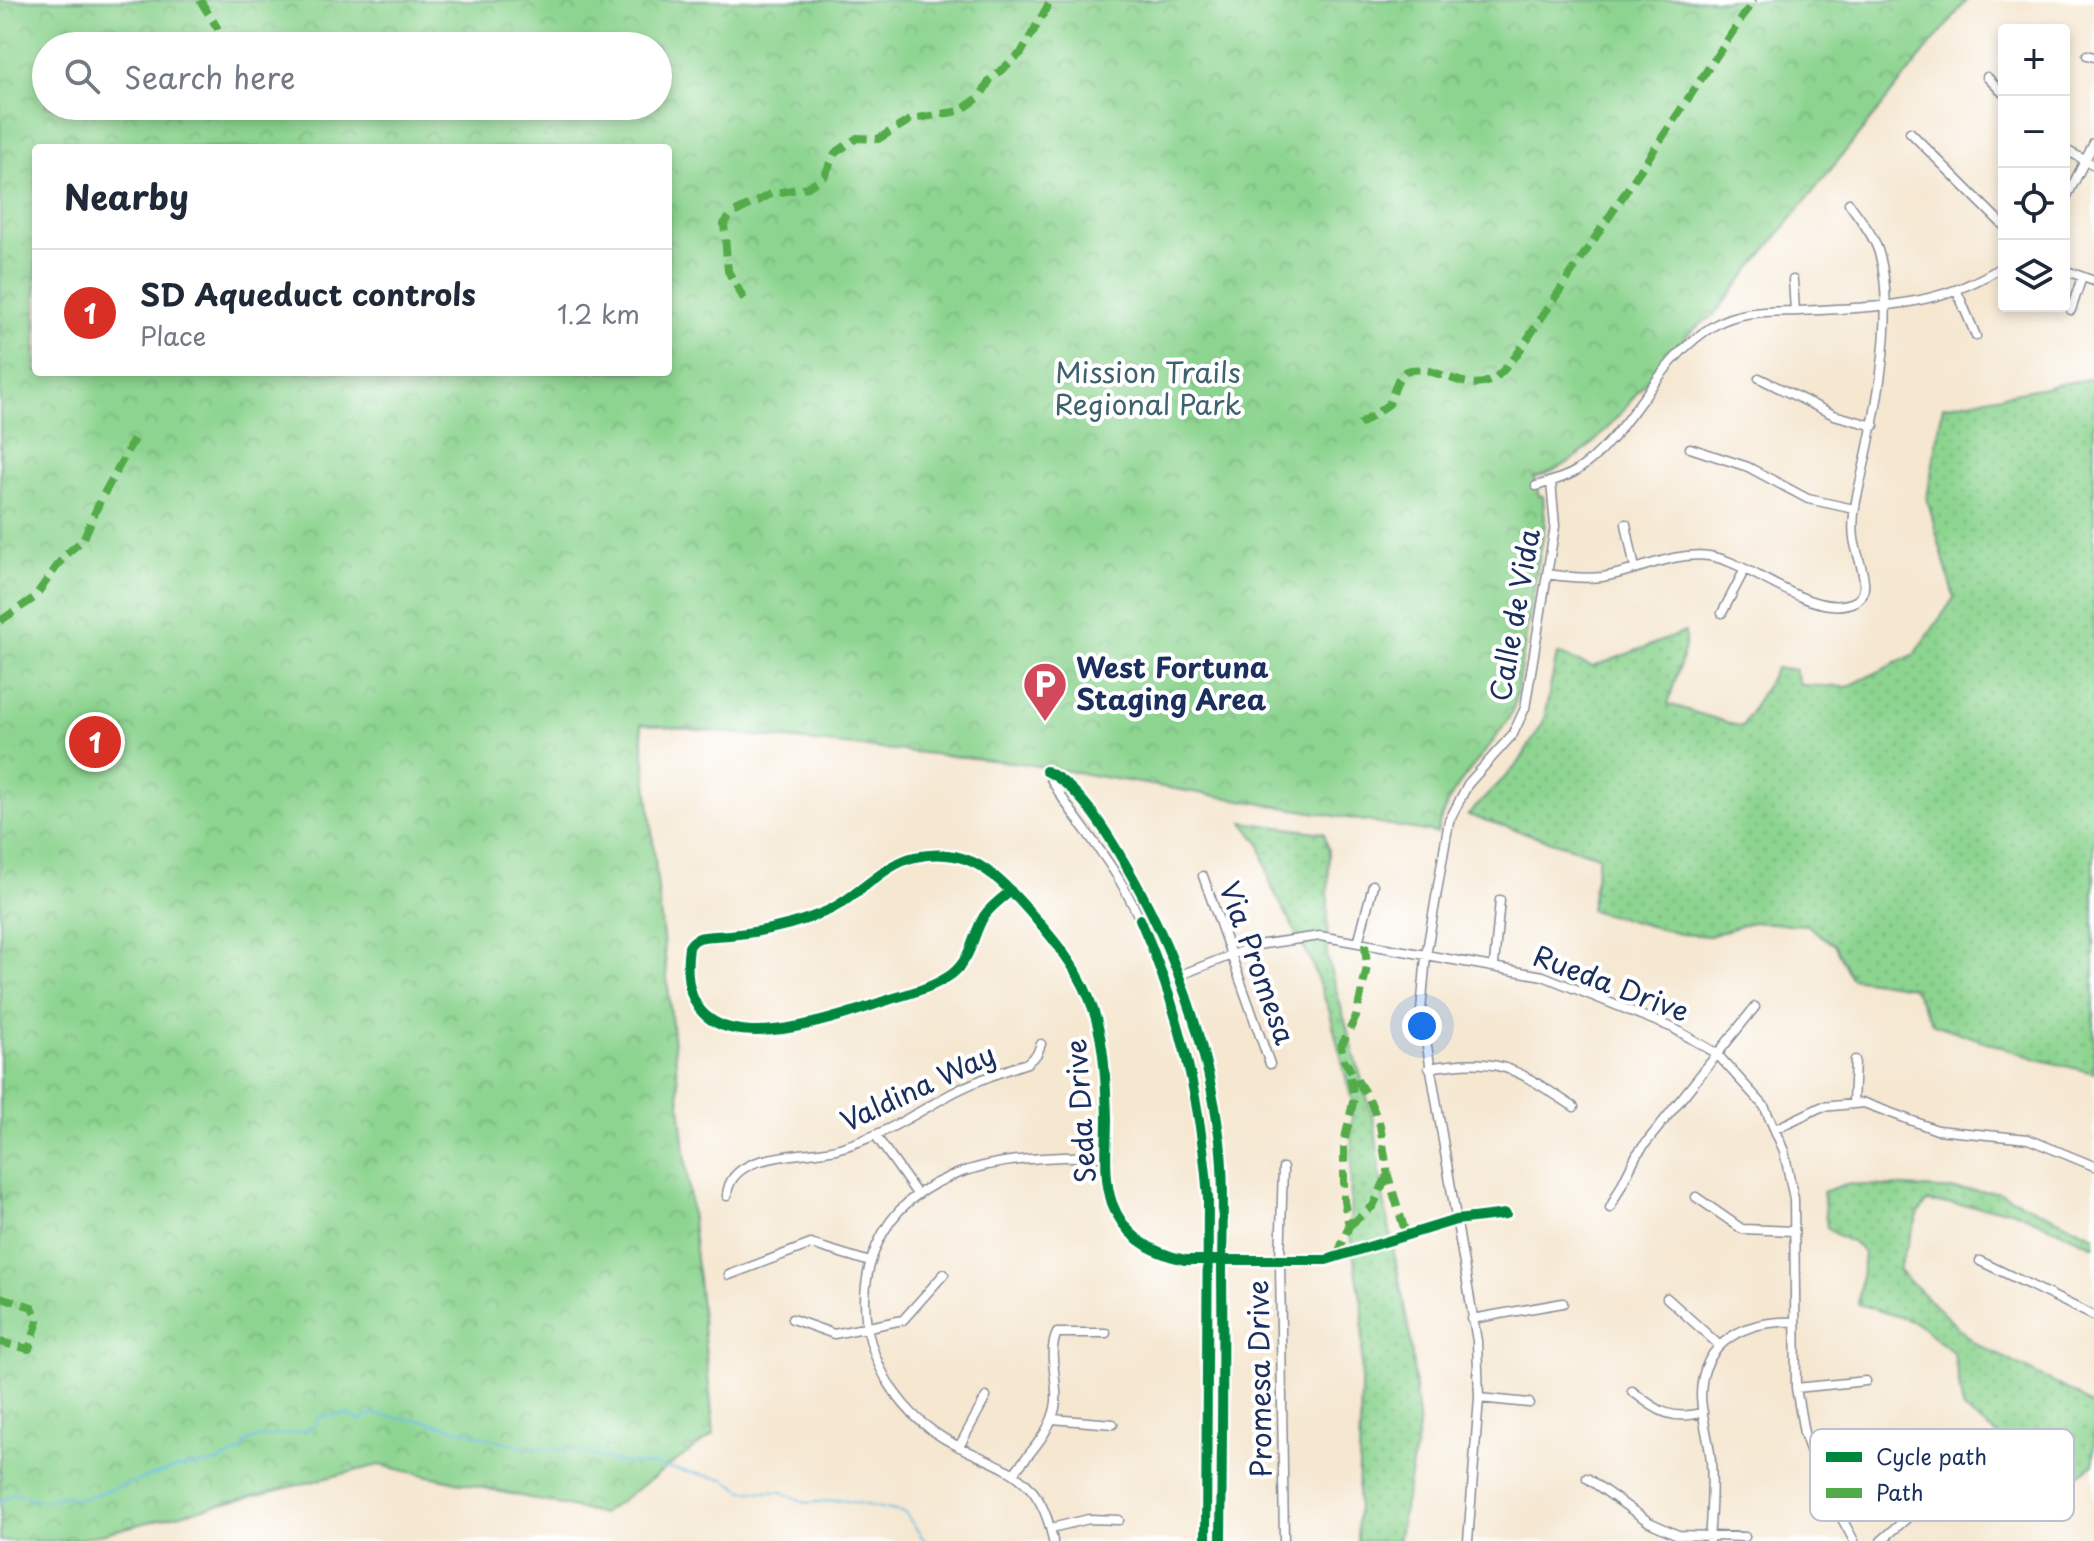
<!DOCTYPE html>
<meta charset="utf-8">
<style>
:root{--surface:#fff;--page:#f2f2f3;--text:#1f2937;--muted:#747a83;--line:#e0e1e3;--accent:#d93025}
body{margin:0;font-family:"Playpen Sans",sans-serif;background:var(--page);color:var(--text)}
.controls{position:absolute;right:24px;top:24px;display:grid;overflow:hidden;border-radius:8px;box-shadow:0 4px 12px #0003}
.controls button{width:72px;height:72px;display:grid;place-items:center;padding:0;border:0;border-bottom:2px solid var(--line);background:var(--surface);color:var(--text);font:40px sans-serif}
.you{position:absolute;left:1422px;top:1026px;width:28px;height:28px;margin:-20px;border:6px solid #fff;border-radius:50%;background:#1a73e8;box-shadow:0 0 0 12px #1a73e833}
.badge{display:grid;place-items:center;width:52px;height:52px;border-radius:50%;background:var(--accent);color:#fff;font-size:26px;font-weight:700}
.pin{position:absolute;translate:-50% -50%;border:4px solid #fff;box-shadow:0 2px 8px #0006}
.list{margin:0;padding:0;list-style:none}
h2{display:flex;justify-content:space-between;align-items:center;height:104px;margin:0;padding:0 32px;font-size:34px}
h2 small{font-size:26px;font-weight:400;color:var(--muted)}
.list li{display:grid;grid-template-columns:52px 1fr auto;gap:24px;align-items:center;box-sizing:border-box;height:128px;padding:0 32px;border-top:2px solid var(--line)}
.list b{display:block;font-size:30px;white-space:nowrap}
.list p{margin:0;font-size:26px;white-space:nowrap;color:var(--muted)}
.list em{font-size:26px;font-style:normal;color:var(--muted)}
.icon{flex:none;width:44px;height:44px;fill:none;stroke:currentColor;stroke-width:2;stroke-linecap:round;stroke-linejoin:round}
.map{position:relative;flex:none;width:2094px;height:1541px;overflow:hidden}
.search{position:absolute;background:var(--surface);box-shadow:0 4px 12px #0003;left:32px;top:32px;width:640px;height:88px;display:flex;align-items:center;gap:20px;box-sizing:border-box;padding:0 28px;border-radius:44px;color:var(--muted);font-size:30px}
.panel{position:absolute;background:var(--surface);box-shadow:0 4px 12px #0003;left:32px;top:144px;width:640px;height:232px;border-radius:8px}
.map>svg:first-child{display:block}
.grass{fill:url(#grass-dots);stroke:#548276;stroke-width:2}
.park{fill:url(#park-crowns);stroke:#548276;stroke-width:2;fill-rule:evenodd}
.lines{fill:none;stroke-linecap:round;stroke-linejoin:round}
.stream{stroke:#64bbe1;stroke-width:2}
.minor-casing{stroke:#888b97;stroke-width:11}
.minor{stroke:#fff;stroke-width:8}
.quiet{stroke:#52ab49;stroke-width:8;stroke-dasharray:16 8;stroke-linecap:butt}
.cycleway-casing{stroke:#fff;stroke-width:15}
.cycleway{stroke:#00873e;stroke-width:10}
.labels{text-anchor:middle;stroke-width:8;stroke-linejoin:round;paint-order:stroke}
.park-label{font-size:28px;fill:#3d616d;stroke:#fff}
.street-label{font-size:28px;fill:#1b2f5e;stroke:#fff}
.poi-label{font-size:28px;font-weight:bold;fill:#1b2f5e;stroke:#fff;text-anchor:start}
.key{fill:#fff;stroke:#bbc1cf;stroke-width:2}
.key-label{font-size:22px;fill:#1b2f5e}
</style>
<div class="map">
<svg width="2094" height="1541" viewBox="0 0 2094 1541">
<defs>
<pattern id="grass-dots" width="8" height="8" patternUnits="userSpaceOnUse" patternTransform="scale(2)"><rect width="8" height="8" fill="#8cd48f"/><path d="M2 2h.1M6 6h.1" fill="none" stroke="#78b67e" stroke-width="1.8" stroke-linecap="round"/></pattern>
<pattern id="park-crowns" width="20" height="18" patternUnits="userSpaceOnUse" patternTransform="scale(2)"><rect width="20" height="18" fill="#8cd48f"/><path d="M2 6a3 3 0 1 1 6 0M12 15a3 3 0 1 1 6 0" fill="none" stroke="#78b67e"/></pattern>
</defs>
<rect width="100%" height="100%" fill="#fff"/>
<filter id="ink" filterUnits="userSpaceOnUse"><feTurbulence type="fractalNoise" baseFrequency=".0125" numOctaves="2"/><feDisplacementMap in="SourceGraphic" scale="16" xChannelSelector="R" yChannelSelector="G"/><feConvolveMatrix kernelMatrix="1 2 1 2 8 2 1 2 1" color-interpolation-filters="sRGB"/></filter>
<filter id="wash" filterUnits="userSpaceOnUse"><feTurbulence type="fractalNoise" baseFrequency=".006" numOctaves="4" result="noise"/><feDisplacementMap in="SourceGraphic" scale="32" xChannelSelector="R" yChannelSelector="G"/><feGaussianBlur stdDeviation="1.8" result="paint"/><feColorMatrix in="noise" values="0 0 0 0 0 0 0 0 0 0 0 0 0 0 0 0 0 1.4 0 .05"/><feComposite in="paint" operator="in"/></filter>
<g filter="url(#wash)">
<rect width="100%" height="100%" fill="#f5e7d0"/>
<!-- grass -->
<path class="grass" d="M 2094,378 L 2094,1073 L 2037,1059 L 1933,1024 L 1912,987 L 1851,978 L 1835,946 L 1807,925 L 1752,922 L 1710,936 L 1680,934 L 1590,910 L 1599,856 L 1468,815 L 1518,764 L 1543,723 L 1557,654 L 1593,667 L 1685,632 L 1685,647 L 1668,704 L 1742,727 L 1776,668 L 1795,669 L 1800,685 L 1847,687 L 1915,654 L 1954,598 L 1927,498 L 1943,406 Z
M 1243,822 L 1324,833 L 1329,851 L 1327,958 L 1375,1126 L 1382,1190 L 1410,1336 L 1419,1428 L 1398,1541 L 1357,1541 L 1363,1310 L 1350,1235 L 1352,1102 L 1330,1013 L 1309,957 L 1272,888 L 1260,844 Z
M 1846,1184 L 1999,1192 L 2094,1236 L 2094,1246 L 2012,1210 L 1927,1202 L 1919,1213 L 1898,1270 L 1973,1342 L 2076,1394 L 2094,1408 L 2094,1464 L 2038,1503 L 2005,1441 L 1963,1409 L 1954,1353 L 1915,1322 L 1858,1304 L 1864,1253 C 1853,1239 1839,1239 1827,1228 L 1823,1192 Z"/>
<!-- park -->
<path class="park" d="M 0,0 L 1967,0 L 1714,315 C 1643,358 1617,454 1534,478 L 1539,496 L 1543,496 L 1545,523 L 1514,707 C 1493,754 1447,781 1437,833 L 1020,763 L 641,724 L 714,1434 L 602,1514 L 379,1465 L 72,1541 L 0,1541 ZM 46,46 L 658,46 L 658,106 L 46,106 ZM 36,148 L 668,148 L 668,372 L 36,372 Z"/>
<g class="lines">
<!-- stream -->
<path class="stream" d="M 0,1503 L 13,1493 L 43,1501 L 65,1496 L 78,1500 L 173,1469 L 218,1462 L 243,1451 L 245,1443 C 267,1431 294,1438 316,1425 L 318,1417 L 347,1414 L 361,1421 L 371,1414 L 425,1421 L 528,1448 L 573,1450 L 620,1463 L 651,1465 L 724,1479 L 744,1491 L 782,1492 L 806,1503 L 842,1500 L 905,1513 L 925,1541"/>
</g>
</g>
<g filter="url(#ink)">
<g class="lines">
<!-- minor casing -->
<g class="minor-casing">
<path id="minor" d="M 2087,55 L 2094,57
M 1987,77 L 2004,94
M 1910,132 L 2004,226
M 2064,149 L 2094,165
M 2064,202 L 2094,143
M 2064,270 L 2094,281
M 1793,280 L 1795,311
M 1957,291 L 1976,336
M 2071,310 L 2082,277
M 1759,378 L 1834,415 L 1874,426
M 1690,448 L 1748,467 L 1808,499 L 1854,509
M 1536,486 C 1549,482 1565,478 1576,471 C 1629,438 1656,358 1715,325 C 1740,310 1770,312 1799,311 C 1872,307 1942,308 2004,265
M 1626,524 L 1635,569
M 1547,574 C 1566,577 1583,579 1602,577 C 1636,572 1674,551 1709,556 C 1752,562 1814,622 1856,601 C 1875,591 1855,554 1854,538 C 1852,524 1854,510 1857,496 C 1872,433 1899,312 1878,250 C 1872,232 1859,218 1849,203
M 1722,613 L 1745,569
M 1046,771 C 1079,786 1106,831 1124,862 C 1174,947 1208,1043 1220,1141 C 1225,1186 1222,1229 1222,1274 C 1223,1363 1222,1452 1221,1541
M 1047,771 C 1067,812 1102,847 1124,888 C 1176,983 1200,1091 1208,1198 L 1206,1541
M 1203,876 L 1270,1064
M 1011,891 C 1002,898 991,906 984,916 C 972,936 972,958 952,974 C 932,989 902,995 879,1003 C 809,1028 672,1071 689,947 C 695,936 704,937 715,936 C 755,934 790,927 827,911 C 857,898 883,864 915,857 C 962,847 989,867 1019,900 C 1092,980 1104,1010 1107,1118 C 1107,1145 1103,1177 1112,1203 C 1124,1236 1152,1253 1185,1260 L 1326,1260 L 1456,1220 L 1506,1214
M 1358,943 L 1373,885
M 1494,965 L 1500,900
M 1165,981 L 1257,945 L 1320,936 L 1543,976 L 1673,1028 L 1716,1053 L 1764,1106 L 1784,1151 L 1794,1199 L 1796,1388 L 1804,1433 L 1819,1476 L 1854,1541
M 1429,1068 C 1502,1056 1514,1068 1574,1107
M 1853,1103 L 1855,1060
M 1775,1129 L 1821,1107 L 1864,1103 L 1937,1130 L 2028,1139 L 2094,1166
M 876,1136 L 917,1194
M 1283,1168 L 1280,1261 L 1284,1541
M 727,1196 C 729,1150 805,1157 836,1149 C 878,1138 910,1117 947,1096 C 972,1082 1000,1072 1027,1063 L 1037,1054 L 1041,1044
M 1696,1197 L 1742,1229 L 1794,1231
M 1610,1208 L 1637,1154 L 1755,1007
M 1980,1261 L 2094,1316
M 729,1275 L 811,1244 L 870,1262
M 1667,1298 L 1719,1345
M 792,1319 L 834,1334 L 903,1320 L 944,1274
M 1472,1319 L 1563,1303
M 1796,1388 L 1866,1381
M 1632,1391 C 1657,1410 1671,1422 1703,1412
M 1479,1398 L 1529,1403
M 1052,1419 L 1113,1424
M 959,1447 L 986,1397
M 1014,1473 C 1030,1452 1053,1430 1056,1402 C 1058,1379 1047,1353 1057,1333 L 1106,1333
M 1587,1478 L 1649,1522 L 1678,1535 L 1745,1537
M 1051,1528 L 1089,1519 L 1119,1520
M 1053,1541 C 1038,1460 988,1470 934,1432 C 872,1388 844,1302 883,1233 C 925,1158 1032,1155 1108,1157
M 1468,1541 L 1479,1398 L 1477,1341 L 1421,1011 L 1426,956 L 1449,821 L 1468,784 L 1513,734 L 1525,708 L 1555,526 L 1551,482
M 1709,1541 C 1711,1515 1713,1487 1711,1461 C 1709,1439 1701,1416 1701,1394 C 1702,1340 1748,1320 1795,1322
M 1881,1541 L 1939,1490"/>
</g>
<!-- minor -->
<use href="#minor" class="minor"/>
<!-- quiet -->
<path class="quiet" d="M 200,0 L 218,29
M 744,299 L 728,271 L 724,224 L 732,214 L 771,194 L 808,187 L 825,175 L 835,153 L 857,138 L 878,139 L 912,119 L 960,111 L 980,97 L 990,80 L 1021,53 L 1051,0
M 1359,425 L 1389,404 L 1398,380 L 1406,371 C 1435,362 1466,396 1493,379 C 1502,374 1509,363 1516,356 L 1754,0
M 0,621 L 34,598 L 65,555 L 83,540 L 100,501 L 134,439
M 1365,944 L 1367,967 L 1356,1017 L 1341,1046 L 1344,1060 L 1369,1099 L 1380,1125 L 1388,1176 L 1406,1234
M 1349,1226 L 1373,1206 L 1388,1174
M 1337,1256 L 1349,1226 L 1344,1201 L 1344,1143 L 1354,1098 L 1350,1077
M 0,1297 L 32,1307 L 38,1321 L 29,1349 L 0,1342"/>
<!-- cycleway casing -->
<g class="cycleway-casing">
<path id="cycleway" d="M 1046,771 C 1079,786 1106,831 1124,862 C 1174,947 1208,1043 1220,1141 C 1225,1186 1222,1229 1222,1274 C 1223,1363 1222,1452 1221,1541
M 1011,891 C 1002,898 991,906 984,916 C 972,936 972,958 952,974 C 932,989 902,995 879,1003 C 809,1028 672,1071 689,947 C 695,936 704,937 715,936 C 755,934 790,927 827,911 C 857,898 883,864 915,857 C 962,847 989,867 1019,900 C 1092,980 1104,1010 1107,1118 C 1107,1145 1103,1177 1112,1203 C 1124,1236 1152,1253 1185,1260 L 1326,1260 L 1456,1220 L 1506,1214
M 1140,919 C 1179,1008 1201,1101 1208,1198 L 1206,1541"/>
</g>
<!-- cycleway -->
<use href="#cycleway" class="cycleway"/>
</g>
</g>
<!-- icons -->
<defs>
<g id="parking-pin" transform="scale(2.3)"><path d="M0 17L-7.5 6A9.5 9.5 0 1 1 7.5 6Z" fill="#d1495b" stroke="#fff"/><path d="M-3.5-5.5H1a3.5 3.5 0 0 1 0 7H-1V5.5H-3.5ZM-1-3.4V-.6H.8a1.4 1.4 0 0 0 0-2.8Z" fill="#fff"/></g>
</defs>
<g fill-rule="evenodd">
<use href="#parking-pin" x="1045" y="684"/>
</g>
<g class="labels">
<!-- park labels -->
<g class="park-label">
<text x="1148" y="383">Mission Trails<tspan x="1148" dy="32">Regional Park</tspan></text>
</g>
<!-- street labels -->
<g class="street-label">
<text transform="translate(1515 615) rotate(-80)" y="10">Calle de Vida</text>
<text transform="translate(1257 963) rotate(70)" y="10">Via Promesa</text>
<text transform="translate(1611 984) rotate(21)" y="10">Rueda Drive</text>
<text transform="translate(918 1088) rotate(-25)" y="10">Valdina Way</text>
<text transform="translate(1081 1111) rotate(-94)" y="10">Seda Drive</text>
<text transform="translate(1260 1379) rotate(-91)" y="10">Promesa Drive</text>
</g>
<!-- poi labels -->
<g class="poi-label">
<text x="1076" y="678">West Fortuna<tspan x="1076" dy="32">Staging Area</tspan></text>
</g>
</g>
<!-- legend -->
<rect x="1810" y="1429" width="264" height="92" rx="12" class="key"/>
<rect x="1826" y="1452" width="36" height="10" fill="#00873e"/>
<rect x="1826" y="1488" width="36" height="10" fill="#52ab49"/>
<g class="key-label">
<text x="1876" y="1465">Cycle path</text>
<text x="1876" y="1501">Path</text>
</g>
</svg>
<div class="controls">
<button>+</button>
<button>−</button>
<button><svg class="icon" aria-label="locate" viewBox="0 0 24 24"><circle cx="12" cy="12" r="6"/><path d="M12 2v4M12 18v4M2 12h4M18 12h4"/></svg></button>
<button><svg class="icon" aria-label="layers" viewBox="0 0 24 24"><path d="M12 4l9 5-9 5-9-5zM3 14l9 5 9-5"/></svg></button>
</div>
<div class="you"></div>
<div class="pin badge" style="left:95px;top:742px">1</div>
<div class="search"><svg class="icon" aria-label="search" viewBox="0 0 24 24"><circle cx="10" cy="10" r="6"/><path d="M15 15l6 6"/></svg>Search here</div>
<section class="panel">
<h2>Nearby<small></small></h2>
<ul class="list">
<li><span class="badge">1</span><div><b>SD Aqueduct controls</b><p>Place</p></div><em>1.2 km</em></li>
</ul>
</section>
</div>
